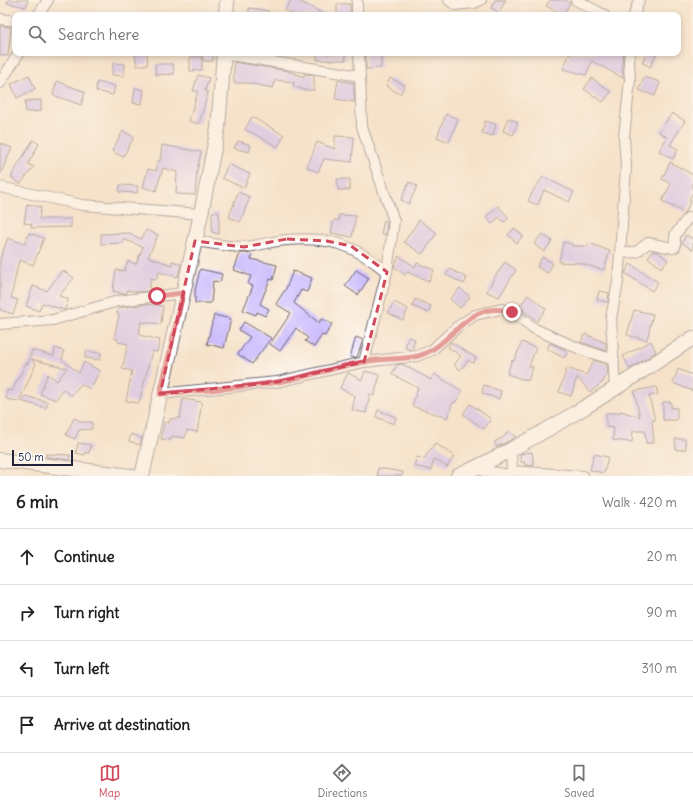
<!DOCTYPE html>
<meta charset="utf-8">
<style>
:root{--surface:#fff;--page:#f6f6f6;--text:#202124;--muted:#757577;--line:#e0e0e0;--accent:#d1495b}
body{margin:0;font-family:Delius,sans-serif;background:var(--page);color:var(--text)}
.scale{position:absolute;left:12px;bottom:10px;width:61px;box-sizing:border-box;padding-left:4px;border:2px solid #22223b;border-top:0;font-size:11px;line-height:14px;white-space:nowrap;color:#22223b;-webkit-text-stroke:3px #fff;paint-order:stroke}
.stop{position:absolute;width:12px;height:12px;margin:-9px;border:3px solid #d1495b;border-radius:50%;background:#fff}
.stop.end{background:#d1495b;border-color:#fff;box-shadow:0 1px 4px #0008}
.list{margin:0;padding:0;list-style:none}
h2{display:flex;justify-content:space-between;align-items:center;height:52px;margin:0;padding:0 16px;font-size:17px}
h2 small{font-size:13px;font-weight:400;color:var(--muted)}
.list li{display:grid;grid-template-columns:26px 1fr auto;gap:12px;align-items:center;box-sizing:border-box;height:56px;padding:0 16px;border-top:1px solid var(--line)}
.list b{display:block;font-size:15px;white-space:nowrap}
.list em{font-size:13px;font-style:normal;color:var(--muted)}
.icon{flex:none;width:22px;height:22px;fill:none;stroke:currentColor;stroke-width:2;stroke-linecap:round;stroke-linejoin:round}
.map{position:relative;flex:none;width:693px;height:476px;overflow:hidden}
.search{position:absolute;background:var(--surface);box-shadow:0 2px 6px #0003;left:12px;right:12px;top:12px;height:44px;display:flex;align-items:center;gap:10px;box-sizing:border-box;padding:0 14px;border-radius:8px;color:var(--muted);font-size:15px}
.sheet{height:276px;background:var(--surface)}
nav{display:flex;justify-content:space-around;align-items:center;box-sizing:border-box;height:56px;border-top:1px solid var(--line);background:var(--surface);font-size:11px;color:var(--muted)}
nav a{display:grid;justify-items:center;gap:2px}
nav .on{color:var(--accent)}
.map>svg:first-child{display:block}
.building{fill:#c6b5fc}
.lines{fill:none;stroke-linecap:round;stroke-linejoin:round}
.street-casing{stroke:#6c656d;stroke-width:12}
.secondary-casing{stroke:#6c656d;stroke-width:16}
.street{stroke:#fff;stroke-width:10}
.secondary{stroke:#fff;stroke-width:14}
.route{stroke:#d1495b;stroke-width:5}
.marked{fill:none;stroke:#d1495b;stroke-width:3;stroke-dasharray:8 5;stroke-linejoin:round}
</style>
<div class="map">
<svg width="693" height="476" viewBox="0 0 693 476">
<rect width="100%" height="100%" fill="#fff"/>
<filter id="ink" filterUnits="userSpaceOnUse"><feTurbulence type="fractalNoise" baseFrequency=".025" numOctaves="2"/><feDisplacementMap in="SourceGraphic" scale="8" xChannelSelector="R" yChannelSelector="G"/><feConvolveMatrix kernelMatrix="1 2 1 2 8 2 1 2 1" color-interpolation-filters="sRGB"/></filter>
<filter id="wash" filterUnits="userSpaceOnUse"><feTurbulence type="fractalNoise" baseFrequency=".012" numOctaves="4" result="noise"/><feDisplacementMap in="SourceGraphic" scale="16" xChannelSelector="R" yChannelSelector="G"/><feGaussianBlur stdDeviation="0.9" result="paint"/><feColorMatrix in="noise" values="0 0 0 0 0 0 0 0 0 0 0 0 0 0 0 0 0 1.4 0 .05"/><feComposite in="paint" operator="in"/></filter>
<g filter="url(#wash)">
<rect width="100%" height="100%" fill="#f6e2c9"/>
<g id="blocks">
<!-- building -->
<path class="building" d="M 8,0 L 28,0 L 26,7 L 7,3 Z
M 291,0 L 297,0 L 326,15 L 294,15 L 285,10 Z
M 495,0 L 506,0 L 499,12 L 491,8 Z
M 550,0 L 565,0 L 570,3 L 563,15 L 546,6 Z
M 337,4 L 350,4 L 350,15 L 337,15 Z
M 249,8 L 269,11 L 268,15 L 249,15 Z
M 0,26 L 11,27 L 8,56 L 0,55 Z
M 135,53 L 147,53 L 148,64 L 137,66 Z
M 202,53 L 213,53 L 213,61 L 203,61 Z
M 317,53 L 345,53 L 346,60 L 317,60 Z
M 366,53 L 381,53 L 381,68 L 366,69 Z
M 570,53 L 623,53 L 622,66 L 623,77 L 623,78 L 592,61 L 586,75 L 563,69 Z
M 647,53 L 656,55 L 650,67 L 642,62 Z
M 190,57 L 202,57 L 202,70 L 190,71 Z
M 234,62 L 288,71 L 304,77 L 304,74 L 313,75 L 314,76 L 314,90 L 304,90 L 293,86 L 294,82 L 275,80 L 273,88 L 248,83 L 234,83 Z
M 113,63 L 125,64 L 124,76 L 112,75 Z
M 155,64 L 173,64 L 174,74 L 156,75 Z
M 29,75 L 35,89 L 17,98 L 11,84 Z
M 198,75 L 209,78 L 205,91 L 208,92 L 199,124 L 189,121 L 198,91 L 193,91 Z
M 644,77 L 660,82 L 655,96 L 639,90 Z
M 390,78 L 405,85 L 400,94 L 386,86 Z
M 592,78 L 611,92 L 603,102 L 584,89 Z
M 338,80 L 354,83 L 354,102 L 335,99 Z
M 57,81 L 85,92 L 81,105 L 53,95 Z
M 97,82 L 115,86 L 113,95 L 96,91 Z
M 135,88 L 144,90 L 142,104 L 133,103 Z
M 41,100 L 41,111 L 26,112 L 25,101 Z
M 672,113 L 685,121 L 670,145 L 678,149 L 673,159 L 659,151 L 667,137 L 659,132 Z
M 446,114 L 458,119 L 449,142 L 437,137 Z
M 252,117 L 284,135 L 278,147 L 245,129 Z
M 508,118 L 518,122 L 513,135 L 503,131 Z
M 485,121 L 496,124 L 493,136 L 482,133 Z
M 123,131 L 134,137 L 123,157 L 112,151 Z
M 335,136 L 354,137 L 352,162 L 324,159 L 318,172 L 307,167 L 317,142 L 335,149 Z
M 33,140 L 39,144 L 28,164 L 34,167 L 20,184 L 12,178 L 12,175 Z
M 238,141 L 251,145 L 249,152 L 234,148 Z
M 0,143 L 12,148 L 0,175 Z
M 162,145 L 201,152 L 197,172 L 195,195 L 176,194 L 177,172 L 163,168 L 156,191 L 143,187 L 148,169 L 156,171 L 158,161 L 160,161 Z
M 670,162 L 693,175 L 693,192 L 689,200 L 691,201 L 685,213 L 662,201 L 671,184 L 662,179 Z
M 228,164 L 250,174 L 244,188 L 222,178 Z
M 543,177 L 574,192 L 569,202 L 544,190 L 538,205 L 528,201 L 534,189 Z
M 337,179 L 350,179 L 350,190 L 338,190 Z
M 409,182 L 417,186 L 409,204 L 401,200 Z
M 120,185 L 138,186 L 137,193 L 119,192 Z
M 238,192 L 250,197 L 240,222 L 229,217 Z
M 27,204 L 41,207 L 39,219 L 71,219 L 71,227 L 31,228 L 32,224 L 24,223 Z
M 498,206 L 509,218 L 504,222 L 499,217 L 492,224 L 486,217 Z
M 212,212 L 219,212 L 219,234 L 212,232 Z
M 339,215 L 356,216 L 352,237 L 331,233 L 334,220 L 339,221 Z
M 384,220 L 387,222 L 386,235 L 381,234 Z
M 419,220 L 437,233 L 422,254 L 404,242 Z
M 514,228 L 523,236 L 517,243 L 508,235 Z
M 146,230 L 158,235 L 148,257 L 172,265 L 172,261 L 181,264 L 178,277 L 159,272 L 156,280 L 151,278 L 149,291 L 138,292 L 127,290 L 127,293 L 120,294 L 120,293 L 113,291 L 116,270 L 124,271 L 128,261 L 136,264 L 143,247 L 123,239 L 123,243 L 101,244 L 101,234 L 129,233 L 141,239 Z
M 29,233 L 44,238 L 33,265 L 19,260 L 11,298 L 18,300 L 13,314 L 0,310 L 0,259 L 8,238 L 25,244 Z
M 542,234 L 552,241 L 544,252 L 534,244 Z
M 686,235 L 693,239 L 693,250 L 682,243 Z
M 563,242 L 572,244 L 572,246 L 588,246 L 589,243 L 610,251 L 604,270 L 579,263 L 559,262 Z
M 653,251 L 658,252 L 668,260 L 661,268 L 648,257 Z
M 240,253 L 246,253 L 252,255 L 251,259 L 277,265 L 273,280 L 270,279 L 260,304 L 269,309 L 265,316 L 257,312 L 256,315 L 243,310 L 253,286 L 248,284 L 251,276 L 234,270 Z
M 399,256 L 415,267 L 417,263 L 434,270 L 429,281 L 407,272 L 405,275 L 394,267 Z
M 542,257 L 553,263 L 548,273 L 537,267 Z
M 505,262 L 516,270 L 499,297 L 487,292 L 494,278 Z
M 630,264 L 658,282 L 652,291 L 625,273 Z
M 200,269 L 222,274 L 220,282 L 213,281 L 211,303 L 195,303 L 195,291 Z
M 450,269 L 467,278 L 464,284 L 446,275 Z
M 62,270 L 74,278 L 59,296 L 68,299 L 65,310 L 42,303 L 39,311 L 26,306 L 33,286 L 47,291 Z
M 356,270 L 369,278 L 358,295 L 345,286 Z
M 293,271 L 312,278 L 307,292 L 301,290 L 294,303 L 319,323 L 321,319 L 332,324 L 325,336 L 322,335 L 314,347 L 305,341 L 308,338 L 296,328 L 280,351 L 270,344 L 291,313 L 276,304 L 284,291 L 285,291 Z
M 460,288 L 470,297 L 460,308 L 450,299 Z
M 599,291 L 609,293 L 608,302 L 597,300 Z
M 528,295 L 546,309 L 537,321 L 519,307 Z
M 415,299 L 431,306 L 428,313 L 412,306 Z
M 394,302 L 408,309 L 403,320 L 388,313 Z
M 146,304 L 163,306 L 161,324 L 141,322 L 139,335 L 160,340 L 157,352 L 152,351 L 139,403 L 126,401 L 132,371 L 122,369 L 128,344 L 118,342 L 118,339 L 114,338 L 119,315 L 117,314 L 118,308 Z
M 634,310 L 653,314 L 647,340 L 627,335 Z
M 214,315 L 231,319 L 224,348 L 207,344 Z
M 244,322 L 271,338 L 252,364 L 238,354 L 250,337 L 239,330 Z
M 585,334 L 606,343 L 606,351 L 581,342 Z
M 356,337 L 363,340 L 357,357 L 354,358 L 350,357 Z
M 408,337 L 415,339 L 412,350 L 405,348 Z
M 651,341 L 656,352 L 630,369 L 623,356 Z
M 451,342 L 476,358 L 473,363 L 468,360 L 460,370 L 454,365 L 461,356 L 448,347 Z
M 522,342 L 536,348 L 529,366 L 533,367 L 528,381 L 507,374 L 512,360 L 514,361 Z
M 550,343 L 568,351 L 564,358 L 547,349 Z
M 55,348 L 64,351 L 62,360 L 79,373 L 84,362 L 100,371 L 90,389 L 81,384 L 71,396 L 63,389 L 56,400 L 40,394 L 48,374 L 57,381 L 67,368 L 31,359 L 36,364 L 19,401 L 6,399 L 7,390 L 12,391 L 26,363 L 28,364 L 32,350 L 54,356 Z
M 86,351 L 101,353 L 100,360 L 85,358 Z
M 594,360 L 607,365 L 608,372 L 603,382 L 590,392 L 577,377 L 571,396 L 559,392 L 567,368 L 586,375 Z
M 402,364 L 431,380 L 434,374 L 462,391 L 455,403 L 453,402 L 447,418 L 412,406 L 418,388 L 392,374 L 397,365 Z
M 678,369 L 693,375 L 693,391 L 673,383 Z
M 365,371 L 380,375 L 374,396 L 370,394 L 366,413 L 352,410 L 355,396 L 340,388 L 348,373 L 362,380 Z
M 484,385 L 501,391 L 499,399 L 482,393 Z
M 656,387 L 658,394 L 649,396 L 655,420 L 652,420 L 654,443 L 646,443 L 645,431 L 633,431 L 632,442 L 613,440 L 614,428 L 606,427 L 606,413 L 619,413 L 620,411 L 640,417 L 634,391 Z
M 25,396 L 48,402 L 46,408 L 21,401 Z
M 183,399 L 202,402 L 197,432 L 187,430 L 185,438 L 172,436 L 171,440 L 161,439 L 164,422 L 169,423 L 170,419 L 180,418 Z
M 663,402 L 671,402 L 671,408 L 677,408 L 677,420 L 663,420 Z
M 470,404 L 491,419 L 484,429 L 463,414 Z
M 378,410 L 396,417 L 394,424 L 376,417 Z
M 74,418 L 82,422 L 92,422 L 92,429 L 79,430 L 75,439 L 66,435 Z
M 508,431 L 516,437 L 497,447 L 494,442 L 504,437 Z
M 131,434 L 142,438 L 140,445 L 129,441 Z
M 675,439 L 685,439 L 686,449 L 676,450 Z
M 78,443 L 91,445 L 89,453 L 85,452 L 85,455 L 76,453 Z
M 435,443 L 454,456 L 447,467 L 434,459 L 431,470 L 414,466 L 417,457 L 424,459 Z
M 532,452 L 534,466 L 525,465 L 524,462 L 521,462 L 520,454 Z
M 46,454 L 70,455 L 69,460 L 46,457 Z
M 594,454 L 608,457 L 604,473 L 590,470 Z
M 378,468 L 403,472 L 402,476 L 377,476 Z"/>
</g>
</g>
<g filter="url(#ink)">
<use href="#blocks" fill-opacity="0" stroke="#6c656d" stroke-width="1"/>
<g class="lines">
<!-- street casing -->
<g class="street-casing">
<path id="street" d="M 357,0 L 357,15
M 449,0 L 455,5 L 474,3 L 481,0
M 576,0 L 604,15
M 38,15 L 48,0
M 634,15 L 639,0
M 0,19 L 15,21
M 359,53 L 362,127 L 394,221 L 387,272 L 364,362
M 224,54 L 360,76
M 0,83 L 19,53
M 0,187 L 82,205 L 201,214
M 195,241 C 211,243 228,247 244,247 C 258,246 272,241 286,240 C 329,236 355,245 387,272
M 620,253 L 636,252 L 648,243 L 673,248 L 675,247 L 675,235 L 688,218 L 693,217
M 0,324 L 53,320 L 118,301 L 183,293
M 615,389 L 611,318 L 618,282 L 626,167 L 624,137 L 630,80 L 629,61 L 630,53
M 160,394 L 277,382 L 364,362 L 417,356 L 432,350 L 457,327 L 475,315 L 501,309 L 512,312 L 535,329 L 580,349 L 614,360
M 473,469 L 510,475
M 512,471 L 583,476
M 509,476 L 512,471 L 511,451"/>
</g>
<!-- secondary casing -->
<g class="secondary-casing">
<path id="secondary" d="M 226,15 L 227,0
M 0,460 L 131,476
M 142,476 L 201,214 L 218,128 L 224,53
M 458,476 C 540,438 617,388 693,338"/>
</g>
<!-- street -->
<use href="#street" class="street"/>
<!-- secondary -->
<use href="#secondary" class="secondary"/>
</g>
</g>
<g class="lines" filter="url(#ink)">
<!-- route -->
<path class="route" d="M 157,296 L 183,293 L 160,394 C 199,390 240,389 278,382 C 307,377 335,367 364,362 C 381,358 401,360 418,356 C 454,346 466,298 512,312"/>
</g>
<!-- marked area -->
<path d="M0 0H693V476H0ZM 287,239 L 327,241 L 351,246 L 387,272 L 364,362 L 277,382 L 160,394 L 195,241 L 244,247 Z" fill="#f6e2c9" fill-opacity=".55" fill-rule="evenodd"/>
<path class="marked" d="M 287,239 L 327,241 L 351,246 L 387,272 L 364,362 L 277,382 L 160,394 L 195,241 L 244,247 Z"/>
</svg>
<div class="scale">50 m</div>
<div class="stop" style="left:157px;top:296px"></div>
<div class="stop end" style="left:512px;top:312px"></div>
<div class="search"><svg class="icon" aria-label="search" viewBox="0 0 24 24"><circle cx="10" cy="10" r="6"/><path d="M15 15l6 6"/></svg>Search here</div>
</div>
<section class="sheet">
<h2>6 min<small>Walk · 420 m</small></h2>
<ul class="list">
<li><svg class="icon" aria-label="ahead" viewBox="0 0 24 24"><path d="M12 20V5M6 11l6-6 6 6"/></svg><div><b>Continue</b></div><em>20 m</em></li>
<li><svg class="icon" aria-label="right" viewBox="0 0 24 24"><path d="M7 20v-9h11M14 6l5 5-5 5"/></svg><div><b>Turn right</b></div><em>90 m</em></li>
<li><svg class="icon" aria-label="left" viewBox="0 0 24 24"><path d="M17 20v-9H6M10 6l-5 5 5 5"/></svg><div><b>Turn left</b></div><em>310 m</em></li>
<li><svg class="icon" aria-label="arrive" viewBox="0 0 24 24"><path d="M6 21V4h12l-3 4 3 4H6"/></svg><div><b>Arrive at destination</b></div></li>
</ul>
</section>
<nav>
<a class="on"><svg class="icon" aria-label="map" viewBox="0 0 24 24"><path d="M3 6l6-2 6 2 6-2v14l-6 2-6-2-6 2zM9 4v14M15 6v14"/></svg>Map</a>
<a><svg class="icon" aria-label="directions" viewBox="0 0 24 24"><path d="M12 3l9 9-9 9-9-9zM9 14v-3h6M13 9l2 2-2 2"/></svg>Directions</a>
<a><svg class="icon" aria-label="saved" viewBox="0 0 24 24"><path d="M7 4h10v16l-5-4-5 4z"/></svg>Saved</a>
</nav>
